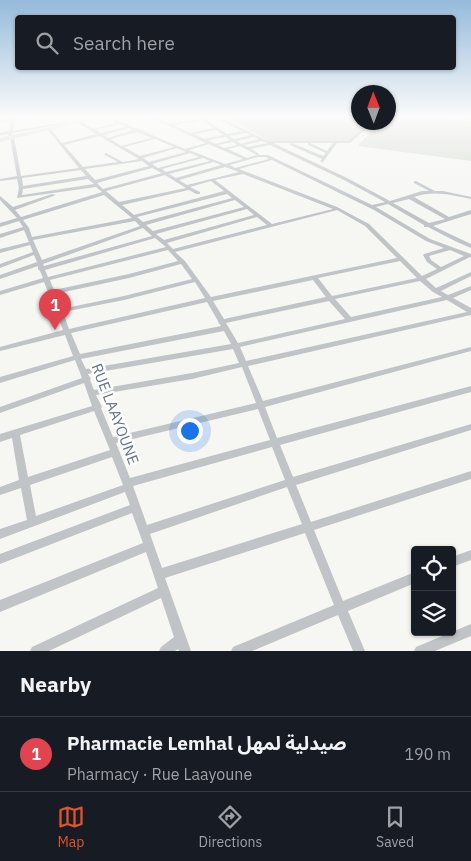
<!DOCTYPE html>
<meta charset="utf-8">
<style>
:root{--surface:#171b24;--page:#20242c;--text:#f1f3f6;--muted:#9ea1a6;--line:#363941;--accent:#e05429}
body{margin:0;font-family:"IBM Plex Sans","Noto Sans Arabic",sans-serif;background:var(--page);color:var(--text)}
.controls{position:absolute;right:15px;bottom:15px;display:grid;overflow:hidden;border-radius:5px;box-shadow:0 1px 4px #0004}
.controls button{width:45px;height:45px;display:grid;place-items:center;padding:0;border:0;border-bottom:1px solid var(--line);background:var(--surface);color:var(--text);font:25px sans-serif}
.compass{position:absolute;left:351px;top:85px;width:45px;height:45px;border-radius:50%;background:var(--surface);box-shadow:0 1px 4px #0004;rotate:359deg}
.you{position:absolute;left:189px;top:430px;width:18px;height:18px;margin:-12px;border:4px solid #fff;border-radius:50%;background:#1a73e8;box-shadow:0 0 0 8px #1a73e833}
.badge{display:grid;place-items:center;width:32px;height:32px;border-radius:50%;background:var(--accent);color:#fff;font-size:16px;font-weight:700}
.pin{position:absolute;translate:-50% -41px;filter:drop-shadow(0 1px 2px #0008)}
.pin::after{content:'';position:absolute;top:26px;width:18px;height:15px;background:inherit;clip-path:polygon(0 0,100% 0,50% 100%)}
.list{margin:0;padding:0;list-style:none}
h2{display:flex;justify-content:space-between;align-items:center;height:65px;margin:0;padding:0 20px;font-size:21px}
h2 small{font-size:16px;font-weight:400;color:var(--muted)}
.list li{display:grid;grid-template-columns:32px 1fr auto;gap:15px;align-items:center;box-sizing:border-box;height:75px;padding:0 20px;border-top:1px solid var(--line)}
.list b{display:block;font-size:19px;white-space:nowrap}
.list p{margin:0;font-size:16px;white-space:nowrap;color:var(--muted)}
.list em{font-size:16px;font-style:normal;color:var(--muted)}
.icon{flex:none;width:28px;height:28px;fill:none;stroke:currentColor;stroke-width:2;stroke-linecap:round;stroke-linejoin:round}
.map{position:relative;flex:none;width:471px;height:651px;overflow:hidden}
.search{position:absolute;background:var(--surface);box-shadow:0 1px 4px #0004;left:15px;right:15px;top:15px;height:55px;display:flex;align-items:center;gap:12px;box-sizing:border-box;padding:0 18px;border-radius:5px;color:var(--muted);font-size:19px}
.sheet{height:140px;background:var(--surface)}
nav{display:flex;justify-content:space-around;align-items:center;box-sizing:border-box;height:70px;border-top:1px solid var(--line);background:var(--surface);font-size:14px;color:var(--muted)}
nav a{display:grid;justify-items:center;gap:2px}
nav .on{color:var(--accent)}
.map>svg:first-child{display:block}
.green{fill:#d6dbd2}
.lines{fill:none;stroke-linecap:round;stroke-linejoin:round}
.street{fill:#c0c4c7;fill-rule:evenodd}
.secondary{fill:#d4d9dc;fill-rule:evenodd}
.labels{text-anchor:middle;stroke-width:5;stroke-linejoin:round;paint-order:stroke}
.near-street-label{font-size:15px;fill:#667684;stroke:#fff}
</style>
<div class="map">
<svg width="471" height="651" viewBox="0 0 471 651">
<rect width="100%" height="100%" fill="#f6f6f3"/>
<!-- green -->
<path class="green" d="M 229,118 L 358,118 L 358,122 L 370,123 L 350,142 L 268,141 Z
M 389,118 L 436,118 L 471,121 L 471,161 L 358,146 L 378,123 L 388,122 Z"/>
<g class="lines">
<!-- street -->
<path class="street" d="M 11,118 L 15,118 L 13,131 L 66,122 L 68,123 L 12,133 L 11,136 L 9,136 L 8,134 L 0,135 L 0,133 L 9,131 L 11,121 L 0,122 L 0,120 L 11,119 Z
M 70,118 L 74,118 L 76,121 L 73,122 Z
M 107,118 L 112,118 L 185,149 L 206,143 L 152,118 L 157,118 L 170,124 L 203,118 L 227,134 L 242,131 L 217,118 L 221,118 L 268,141 L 348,141 L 370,122 L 374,122 L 350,143 L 337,143 L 323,162 L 322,162 L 320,161 L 322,159 L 290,145 L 290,143 L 273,143 L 347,178 L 390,201 L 422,191 L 429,191 L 414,183 L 414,181 L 416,181 L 435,191 L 443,191 L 471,197 L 471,199 C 451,195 434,190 414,197 L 449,217 L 471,210 L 471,214 L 433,226 L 471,244 L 471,248 L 455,241 L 428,227 L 424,227 L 424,225 L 388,204 L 376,207 L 430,239 L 471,254 L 471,258 L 470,257 L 426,279 L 436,288 L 471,272 L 471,276 L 441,291 L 448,295 L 471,286 L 471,290 L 453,298 L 471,308 L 471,315 L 248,366 L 263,401 L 471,347 L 471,351 L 265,407 L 277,438 L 471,386 L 471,392 L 280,445 L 293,477 L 471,424 L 471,430 L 296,485 L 311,522 L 471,471 L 471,479 L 314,530 L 343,601 L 415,572 L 415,583 L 348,611 L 365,651 L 353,651 L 338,615 L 252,651 L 231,651 L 233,647 L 334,605 L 305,533 L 165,578 L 191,651 L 179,651 L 178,649 L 175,651 L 159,651 L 161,647 L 174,637 L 161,598 L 49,651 L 30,651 L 32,647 L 158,588 L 146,552 L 0,612 L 0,600 L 143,543 L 132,513 L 0,564 L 0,554 L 130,505 L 125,492 L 0,539 L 0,529 L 27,520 L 21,488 L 0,495 L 0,487 L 19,480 L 12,438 L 0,442 L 0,434 L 92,406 L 84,383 L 0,413 L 0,407 L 82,378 L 75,360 L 0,383 L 0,377 L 73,356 L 65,335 L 0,351 L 0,347 L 63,330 L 44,282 L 0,295 L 0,291 L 43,278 L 40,271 L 38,269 L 38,266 L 0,279 L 0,275 L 37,262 L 34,255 L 0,268 L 0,264 L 33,252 L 30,245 L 0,253 L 0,249 L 29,242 L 24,230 L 0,238 L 0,234 L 23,227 L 19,221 L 0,227 L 0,223 L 17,218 L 0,200 L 0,196 L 13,207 L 52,194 L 56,195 L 15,210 L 21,217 L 102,192 L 96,187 L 17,198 L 19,188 L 17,179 L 0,181 L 0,179 L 17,176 L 10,137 L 12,136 L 14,137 L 21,176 L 79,168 L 47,129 L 50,128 L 62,143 L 97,134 L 78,123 L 78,121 L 80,121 L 93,129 L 117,123 ZM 202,120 L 213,128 L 190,133 L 173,125 ZM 120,124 L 126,127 L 101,133 L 96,130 ZM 129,128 L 133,130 L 108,138 L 103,135 ZM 216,130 L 223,135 L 204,139 L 194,134 ZM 137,132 L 151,138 L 121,146 L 111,139 ZM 246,133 L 251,135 L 234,139 L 229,136 ZM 99,136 L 139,159 L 123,162 L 106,153 L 104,154 L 105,155 L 118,162 L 83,167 L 64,145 ZM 225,137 L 230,140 L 215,144 L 208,140 ZM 254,137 L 259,139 L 241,144 L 237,141 ZM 155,139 L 174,147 L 140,156 L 124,147 ZM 262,141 L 267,143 L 248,147 L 244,145 ZM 233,142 L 237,145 L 224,148 L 218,145 ZM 292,143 L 308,143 L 308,145 L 326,153 L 323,156 ZM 310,143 L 333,143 L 327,151 ZM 209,144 L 213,146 L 243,159 L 225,164 L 189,150 ZM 270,145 L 344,180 L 385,202 L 372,205 L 268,155 L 259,155 L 258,153 L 251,149 ZM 240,146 L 257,155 L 247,158 L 228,149 ZM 177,148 L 186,152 L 149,162 L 143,158 ZM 190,153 L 199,157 L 158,168 L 152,164 ZM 258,157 L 266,157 L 269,159 L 235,168 L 230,165 ZM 203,158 L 210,161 L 166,172 L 162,169 ZM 272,160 L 374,210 L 426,241 L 444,248 L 424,254 L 423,255 L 427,262 L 437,269 L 422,276 L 369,224 L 337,207 L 239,169 ZM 142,161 L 149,166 L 95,180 L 85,169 ZM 214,162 L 221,165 L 176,178 L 169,174 ZM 225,167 L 239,172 L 187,185 L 179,180 ZM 152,168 L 162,173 L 103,189 L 97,183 ZM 81,170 L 86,176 L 23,186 L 22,178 ZM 243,174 L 333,209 L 272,224 L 215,180 ZM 165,175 L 186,188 L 119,202 L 106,191 ZM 88,179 L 94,184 L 22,195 L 23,189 ZM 211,181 L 224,191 L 134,215 L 122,205 L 189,190 L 196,194 L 200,194 L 200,192 L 190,187 ZM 227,194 L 232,198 L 143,222 L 137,217 ZM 104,195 L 132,218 L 32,237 L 29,228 L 23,220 ZM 409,199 L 445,219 L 429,223 L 393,203 ZM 235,200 L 244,207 L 153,231 L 146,225 ZM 247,209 L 254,215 L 164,240 L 156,234 ZM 337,210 L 365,226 L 397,258 L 211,297 L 185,261 L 175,252 ZM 257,217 L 267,225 L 173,249 L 167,243 ZM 135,221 L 140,226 L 42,260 L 33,240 ZM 143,228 L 152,236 L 44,266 L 43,264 ZM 155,238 L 166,247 L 48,277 L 45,270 ZM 168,250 L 178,261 L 129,274 L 54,290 L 50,280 ZM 450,250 L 464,256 L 441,267 L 431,260 L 429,256 ZM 400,261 L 417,278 L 332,296 L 318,278 ZM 181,264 L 192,279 L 124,296 L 61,309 L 55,294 L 129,278 ZM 313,280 L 326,297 L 224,319 L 213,301 ZM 420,281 L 433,292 L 442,297 L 351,317 L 335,299 ZM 195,282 L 205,298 L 69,329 L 63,312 L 124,300 ZM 447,300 L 467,312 L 246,361 L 240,347 ZM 329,301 L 345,319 L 238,343 L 226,323 ZM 207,302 L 218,321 L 218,322 L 221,326 L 80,354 L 71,333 ZM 224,331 L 231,344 L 86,369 L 81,359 ZM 233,349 L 239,363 L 192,373 L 94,390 L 90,380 L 91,379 L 88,374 ZM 242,367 L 256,403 L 113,437 L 101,408 L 102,407 L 96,395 L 192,379 ZM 258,409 L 270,440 L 130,478 L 116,443 ZM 94,411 L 110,450 L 28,477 L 20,435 ZM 272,447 L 285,480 L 147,525 L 133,486 ZM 112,457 L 123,485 L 36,516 L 30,485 ZM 287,487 L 302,524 L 162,568 L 150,534 Z
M 455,118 L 471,118 L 471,120 L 457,119 Z
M 471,550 L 471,560 L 452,567 L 452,557 Z
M 471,624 L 471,636 L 435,651 L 414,651 L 416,647 Z"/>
<!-- secondary -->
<path class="secondary" d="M 91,118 L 100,118 L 0,142 L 0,138 Z"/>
</g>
<!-- sky -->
<linearGradient id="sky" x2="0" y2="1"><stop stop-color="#95badb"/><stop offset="0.56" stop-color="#fbfbfa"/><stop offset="1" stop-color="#fbfbfa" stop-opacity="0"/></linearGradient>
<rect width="471" height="209" fill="url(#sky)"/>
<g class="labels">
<!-- near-street labels -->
<g class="near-street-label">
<text transform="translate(115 414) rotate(69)" y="5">RUE LAAYOUNE</text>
</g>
</g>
</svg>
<div class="controls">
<button><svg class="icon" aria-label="locate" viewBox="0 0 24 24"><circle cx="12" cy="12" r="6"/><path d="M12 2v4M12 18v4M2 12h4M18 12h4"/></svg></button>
<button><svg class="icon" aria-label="layers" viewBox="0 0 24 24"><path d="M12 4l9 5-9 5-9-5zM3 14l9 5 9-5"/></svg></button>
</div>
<svg class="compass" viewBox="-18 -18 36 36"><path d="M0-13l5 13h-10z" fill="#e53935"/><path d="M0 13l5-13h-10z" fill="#9ea1a6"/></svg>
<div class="you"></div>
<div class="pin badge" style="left:55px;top:330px;background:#e0444e">1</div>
<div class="search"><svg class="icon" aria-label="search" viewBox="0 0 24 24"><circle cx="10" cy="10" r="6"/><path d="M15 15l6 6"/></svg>Search here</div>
</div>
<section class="sheet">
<h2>Nearby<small></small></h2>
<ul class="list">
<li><span class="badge" style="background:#e0444e">1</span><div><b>Pharmacie Lemhal صيدلية لمهل</b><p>Pharmacy · Rue Laayoune</p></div><em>190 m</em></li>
</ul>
</section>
<nav>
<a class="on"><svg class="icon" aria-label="map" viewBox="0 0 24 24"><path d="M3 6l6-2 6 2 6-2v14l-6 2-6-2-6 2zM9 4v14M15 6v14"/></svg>Map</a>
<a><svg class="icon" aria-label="directions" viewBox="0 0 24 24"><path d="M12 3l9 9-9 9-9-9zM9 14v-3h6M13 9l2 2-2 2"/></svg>Directions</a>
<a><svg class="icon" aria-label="saved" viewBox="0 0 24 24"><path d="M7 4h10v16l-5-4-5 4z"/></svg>Saved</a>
</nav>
